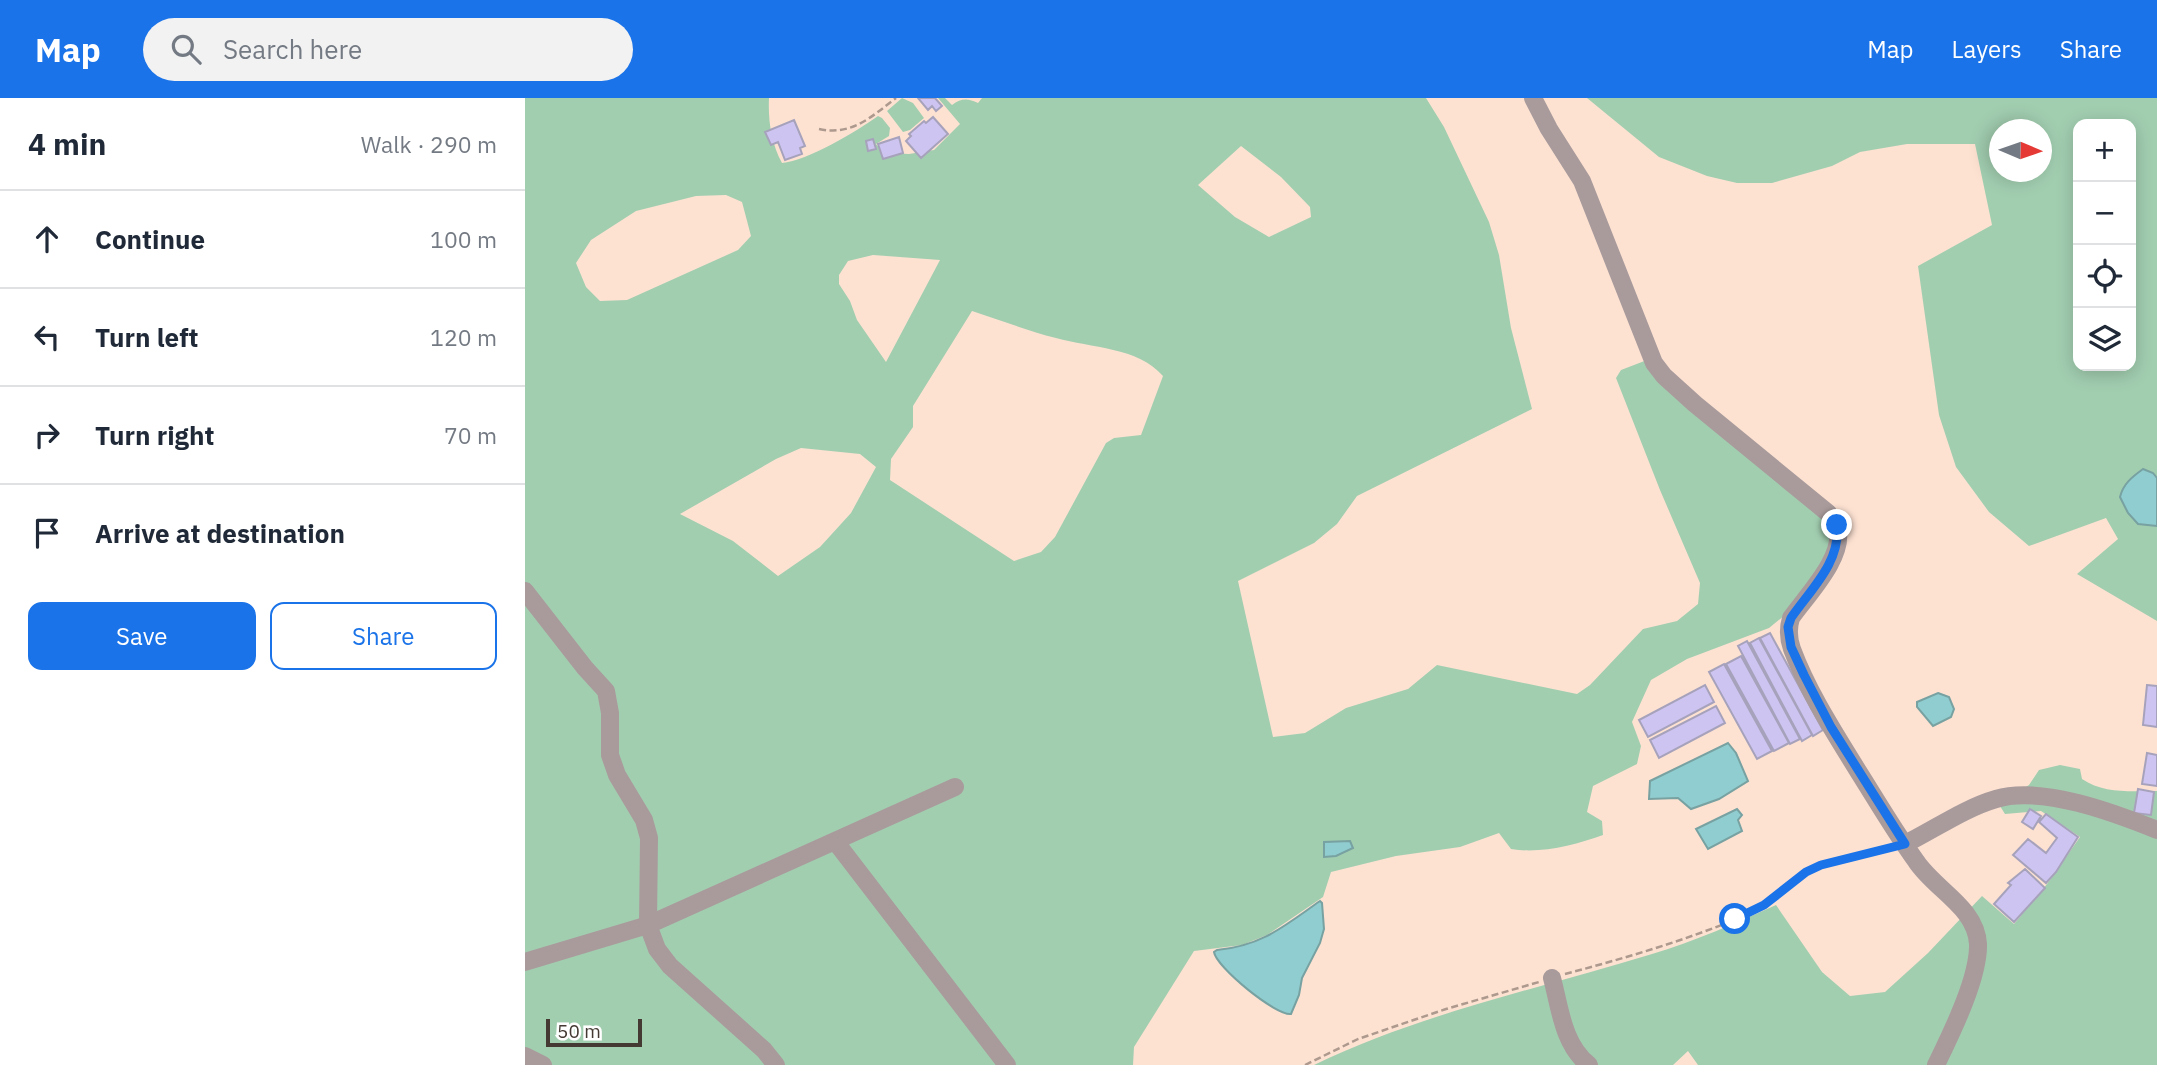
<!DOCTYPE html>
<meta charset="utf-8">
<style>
:root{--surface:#fff;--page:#f2f2f3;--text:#1f2937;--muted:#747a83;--line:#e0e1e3;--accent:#1a73e8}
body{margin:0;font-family:"IBM Plex Sans",sans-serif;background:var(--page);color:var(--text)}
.controls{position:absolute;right:21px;top:21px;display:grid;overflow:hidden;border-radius:14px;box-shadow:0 4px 18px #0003}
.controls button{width:63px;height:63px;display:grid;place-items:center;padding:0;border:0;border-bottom:2px solid var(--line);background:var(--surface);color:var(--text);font:35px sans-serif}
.compass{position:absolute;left:1464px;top:21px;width:63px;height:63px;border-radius:50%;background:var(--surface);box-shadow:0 4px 18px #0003;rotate:92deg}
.scale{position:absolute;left:21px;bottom:18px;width:96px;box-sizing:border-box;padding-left:7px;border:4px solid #443a33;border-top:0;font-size:19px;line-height:24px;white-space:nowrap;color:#443a33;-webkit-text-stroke:5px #fff;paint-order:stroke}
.stop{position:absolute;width:21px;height:21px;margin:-16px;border:5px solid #1a73e8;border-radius:50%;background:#fff}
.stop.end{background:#1a73e8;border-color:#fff;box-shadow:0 2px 7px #0008}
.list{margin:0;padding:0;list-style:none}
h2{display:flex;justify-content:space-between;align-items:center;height:91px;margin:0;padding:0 28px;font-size:30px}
h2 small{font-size:23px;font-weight:400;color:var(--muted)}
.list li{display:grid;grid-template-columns:46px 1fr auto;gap:21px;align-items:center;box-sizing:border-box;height:98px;padding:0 28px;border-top:2px solid var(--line)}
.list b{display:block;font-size:26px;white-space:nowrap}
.list em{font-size:23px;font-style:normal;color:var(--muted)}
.actions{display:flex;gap:14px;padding:21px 28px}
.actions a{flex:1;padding:16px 0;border:2px solid var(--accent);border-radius:14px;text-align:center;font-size:24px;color:var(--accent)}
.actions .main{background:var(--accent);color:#fff}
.icon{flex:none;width:38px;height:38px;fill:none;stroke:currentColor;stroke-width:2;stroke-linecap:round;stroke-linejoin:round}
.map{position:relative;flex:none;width:1632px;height:967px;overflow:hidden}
header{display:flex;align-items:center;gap:42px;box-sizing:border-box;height:98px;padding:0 35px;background:var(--accent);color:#fff}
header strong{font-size:33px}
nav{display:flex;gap:38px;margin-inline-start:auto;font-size:24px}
.search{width:490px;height:63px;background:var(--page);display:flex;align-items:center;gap:18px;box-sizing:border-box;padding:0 24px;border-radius:38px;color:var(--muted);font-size:26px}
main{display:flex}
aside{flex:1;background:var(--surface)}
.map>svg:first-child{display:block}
.green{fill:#a2ceb0;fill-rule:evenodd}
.water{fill:#8fcdd0;stroke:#78a1a1;stroke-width:2}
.building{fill:#cec4f1;stroke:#a7a2bb;stroke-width:2}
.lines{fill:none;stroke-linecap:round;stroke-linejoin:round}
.path{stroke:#ad998d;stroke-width:2.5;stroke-dasharray:7 3.5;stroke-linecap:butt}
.minor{stroke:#a99b9c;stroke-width:18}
.route{stroke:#1a73e8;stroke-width:9}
</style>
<header>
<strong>Map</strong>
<div class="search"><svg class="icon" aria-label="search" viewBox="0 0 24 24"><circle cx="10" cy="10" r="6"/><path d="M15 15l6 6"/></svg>Search here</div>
<nav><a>Map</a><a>Layers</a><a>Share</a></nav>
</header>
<main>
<aside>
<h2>4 min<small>Walk · 290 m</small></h2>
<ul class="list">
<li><svg class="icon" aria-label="ahead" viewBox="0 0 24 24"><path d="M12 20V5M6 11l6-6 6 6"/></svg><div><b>Continue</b></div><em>100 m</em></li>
<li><svg class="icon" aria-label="left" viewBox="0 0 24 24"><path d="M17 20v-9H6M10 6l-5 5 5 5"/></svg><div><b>Turn left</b></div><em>120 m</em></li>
<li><svg class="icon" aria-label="right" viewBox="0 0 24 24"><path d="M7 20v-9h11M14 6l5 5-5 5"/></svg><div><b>Turn right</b></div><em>70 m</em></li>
<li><svg class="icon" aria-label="arrive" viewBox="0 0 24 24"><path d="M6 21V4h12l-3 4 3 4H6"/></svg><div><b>Arrive at destination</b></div></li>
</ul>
<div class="actions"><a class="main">Save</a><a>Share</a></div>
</aside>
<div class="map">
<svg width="1632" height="967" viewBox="0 0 1632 967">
<rect width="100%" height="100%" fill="#fde2d2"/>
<!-- green -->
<path class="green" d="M 0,0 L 244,0 C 243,22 246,45 257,65 C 282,63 332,33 353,18 L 357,20 L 365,30 L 364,38 L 351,46 L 359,55 L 384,56 L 409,52 L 435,26 L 413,0 L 420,0 L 427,7 C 436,0 443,0 453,5 L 457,0 L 901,0 L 919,29 L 964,124 L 974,157 L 986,230 L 1007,311 L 832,398 L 812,426 L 789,445 L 713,483 L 748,639 L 780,635 L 821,610 L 883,591 L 912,567 L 1052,596 L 1065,587 L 1118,531 L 1152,523 L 1173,506 L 1175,485 L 1135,392 L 1091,280 L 1096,272 L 1122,262 L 1307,427 L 1302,464 L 1265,513 L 1244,530 L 1162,561 L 1126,582 L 1107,624 L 1116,648 L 1112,666 L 1068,688 L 1062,714 L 1077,723 L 1078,737 C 1050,747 1016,756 986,751 L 974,735 L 935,749 L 871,758 L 806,774 L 798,799 L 742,837 L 717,847 L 669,853 L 609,949 L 608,967 L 0,967 ZM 716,48 L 756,79 L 785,109 L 786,119 L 744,139 L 710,119 L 673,87 ZM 201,97 L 217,104 L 226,138 L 213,152 L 102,202 L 75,203 L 61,189 L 51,165 L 66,142 L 111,113 L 171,98 ZM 348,157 L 415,162 L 361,264 L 332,222 L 325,203 L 314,186 L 314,177 L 323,163 ZM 447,213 C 475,222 503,233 531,240 C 566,250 613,249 638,278 L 616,337 L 589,340 L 581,345 L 530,439 L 516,454 L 489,463 L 365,382 L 366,361 L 388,329 L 388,308 ZM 276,350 L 335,356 L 351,369 L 326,415 L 295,449 L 253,478 L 208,443 L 155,416 L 251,361 Z
M 377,0 L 388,5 L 399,20 L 385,32 L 378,34 L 362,13 Z
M 1062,0 L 1632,0 L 1632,380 L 1628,375 L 1623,428 L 1632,428 L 1632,523 L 1552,476 L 1593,441 L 1581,420 L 1504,448 L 1464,414 L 1431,369 L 1414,317 L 1393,168 L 1467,127 L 1450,46 L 1382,46 L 1335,54 L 1307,68 L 1247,85 L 1212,85 L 1182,78 L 1134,59 ZM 1553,26 L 1606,26 L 1606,268 L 1553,268 ZM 1475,32 L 1517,32 L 1517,74 L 1475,74 Z
M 1535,667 L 1555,671 L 1557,681 C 1579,696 1606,693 1632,693 L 1632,967 L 1173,967 L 1163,953 L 1148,967 L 789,967 C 897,915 1013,891 1127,856 C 1170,843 1211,825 1251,807 L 1297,874 L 1325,898 L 1360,894 L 1403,855 L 1457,798 L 1489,826 L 1522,786 L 1555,739 L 1516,713 L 1480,716 L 1473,705 L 1504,687 L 1514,672 Z"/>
<!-- water -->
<path class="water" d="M 1618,371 L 1628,375 L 1632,380 L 1632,428 L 1613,426 L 1603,415 L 1595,399 C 1598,386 1607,379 1618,371 Z
M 1413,595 L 1424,599 L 1429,611 L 1426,619 L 1408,628 L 1392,609 L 1392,604 Z
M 1203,645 L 1211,655 L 1223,683 L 1194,701 L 1166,711 L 1153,700 L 1124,701 L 1125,683 Z
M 1212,711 L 1217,717 L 1213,722 L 1217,733 L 1183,751 L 1171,731 Z
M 825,743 L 828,750 L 811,758 L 799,759 L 799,744 Z
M 795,803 L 797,805 L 799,831 L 795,845 L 777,880 L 774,897 L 766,916 C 751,918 691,869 689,854 L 692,852 C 737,848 759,828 795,803 Z"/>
<!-- building -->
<path class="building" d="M 393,0 L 410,0 L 417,8 L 411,13 L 407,8 L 403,12 Z
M 408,19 L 423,36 L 396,60 L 381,43 L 386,38 L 384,36 L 399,23 L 401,25 Z
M 269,22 L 280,48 L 275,50 L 277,56 L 260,62 L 253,44 L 246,47 L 240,34 Z
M 374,39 L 378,55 L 358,61 L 353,46 Z
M 348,41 L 351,51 L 343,53 L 341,43 Z
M 1245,535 L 1298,632 L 1288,638 L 1235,540 Z
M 1234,540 L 1287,637 L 1277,643 L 1225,545 Z
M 1222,543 L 1275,641 L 1265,646 L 1213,548 Z
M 1216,558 L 1264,645 L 1249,653 L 1201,566 Z
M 1199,566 L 1247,653 L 1232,661 L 1184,574 Z
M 1180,587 L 1189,604 L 1123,639 L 1114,622 Z
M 1622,587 L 1632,588 L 1632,629 L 1618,627 Z
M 1191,608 L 1200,625 L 1134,660 L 1125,642 Z
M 1622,655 L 1632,657 L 1632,688 L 1617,686 Z
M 1613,691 L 1629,694 L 1626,717 L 1609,715 Z
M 1505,711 L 1516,718 L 1508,731 L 1497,724 Z
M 1521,716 L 1553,739 L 1531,774 L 1521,785 L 1488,757 L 1503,741 L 1521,755 L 1532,740 L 1514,724 Z
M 1500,771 L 1520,790 L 1489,824 L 1469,806 L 1486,787 L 1483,785 Z"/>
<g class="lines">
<!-- path -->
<path class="path" d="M 294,31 C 327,38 346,19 371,0
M 1040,876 C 1097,861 1155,844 1209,822 C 1237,810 1256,790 1281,774 C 1304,760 1337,756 1363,750
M 780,967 L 833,941 L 921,911 L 1014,884"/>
<!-- minor -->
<path class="minor" d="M 1008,0 L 1024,31 L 1057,83 L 1129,265 L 1139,278 L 1170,306 L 1303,415 C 1306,419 1310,424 1312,429 C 1321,458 1282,497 1266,520 C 1263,530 1263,540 1267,551 C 1283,594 1309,634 1333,673 C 1352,703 1370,734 1391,763 C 1410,792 1451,809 1453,846 C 1454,880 1426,936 1411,967
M 0,493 L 60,570 L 81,593 L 85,615 L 85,657 L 92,677 L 119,722 L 124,740 L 123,827 L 132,851 L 145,868 L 239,952 L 251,967
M 310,743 L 482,967
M 1380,746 C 1410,731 1440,710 1471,701 C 1516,687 1590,715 1632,732
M 0,864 L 123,827 L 430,689
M 1027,880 C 1035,910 1038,947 1064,967
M 0,958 L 18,967"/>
</g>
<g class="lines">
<!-- route -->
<path class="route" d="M 1210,821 L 1239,807 L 1281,774 L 1296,767 L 1380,746 L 1306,629 L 1279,577 L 1266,549 L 1263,529 L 1266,520 C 1286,491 1316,464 1312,427"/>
</g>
</svg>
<div class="controls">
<button>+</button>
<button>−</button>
<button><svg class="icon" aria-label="locate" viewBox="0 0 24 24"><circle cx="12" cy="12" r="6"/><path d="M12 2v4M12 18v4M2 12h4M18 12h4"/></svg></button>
<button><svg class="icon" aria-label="layers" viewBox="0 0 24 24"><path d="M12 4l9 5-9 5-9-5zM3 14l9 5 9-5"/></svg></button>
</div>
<svg class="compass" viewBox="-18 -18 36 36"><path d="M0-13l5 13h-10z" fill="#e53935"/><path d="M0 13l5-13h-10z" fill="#747a83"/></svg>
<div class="scale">50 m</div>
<div class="stop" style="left:1210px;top:821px"></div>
<div class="stop end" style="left:1312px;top:427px"></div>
</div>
</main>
